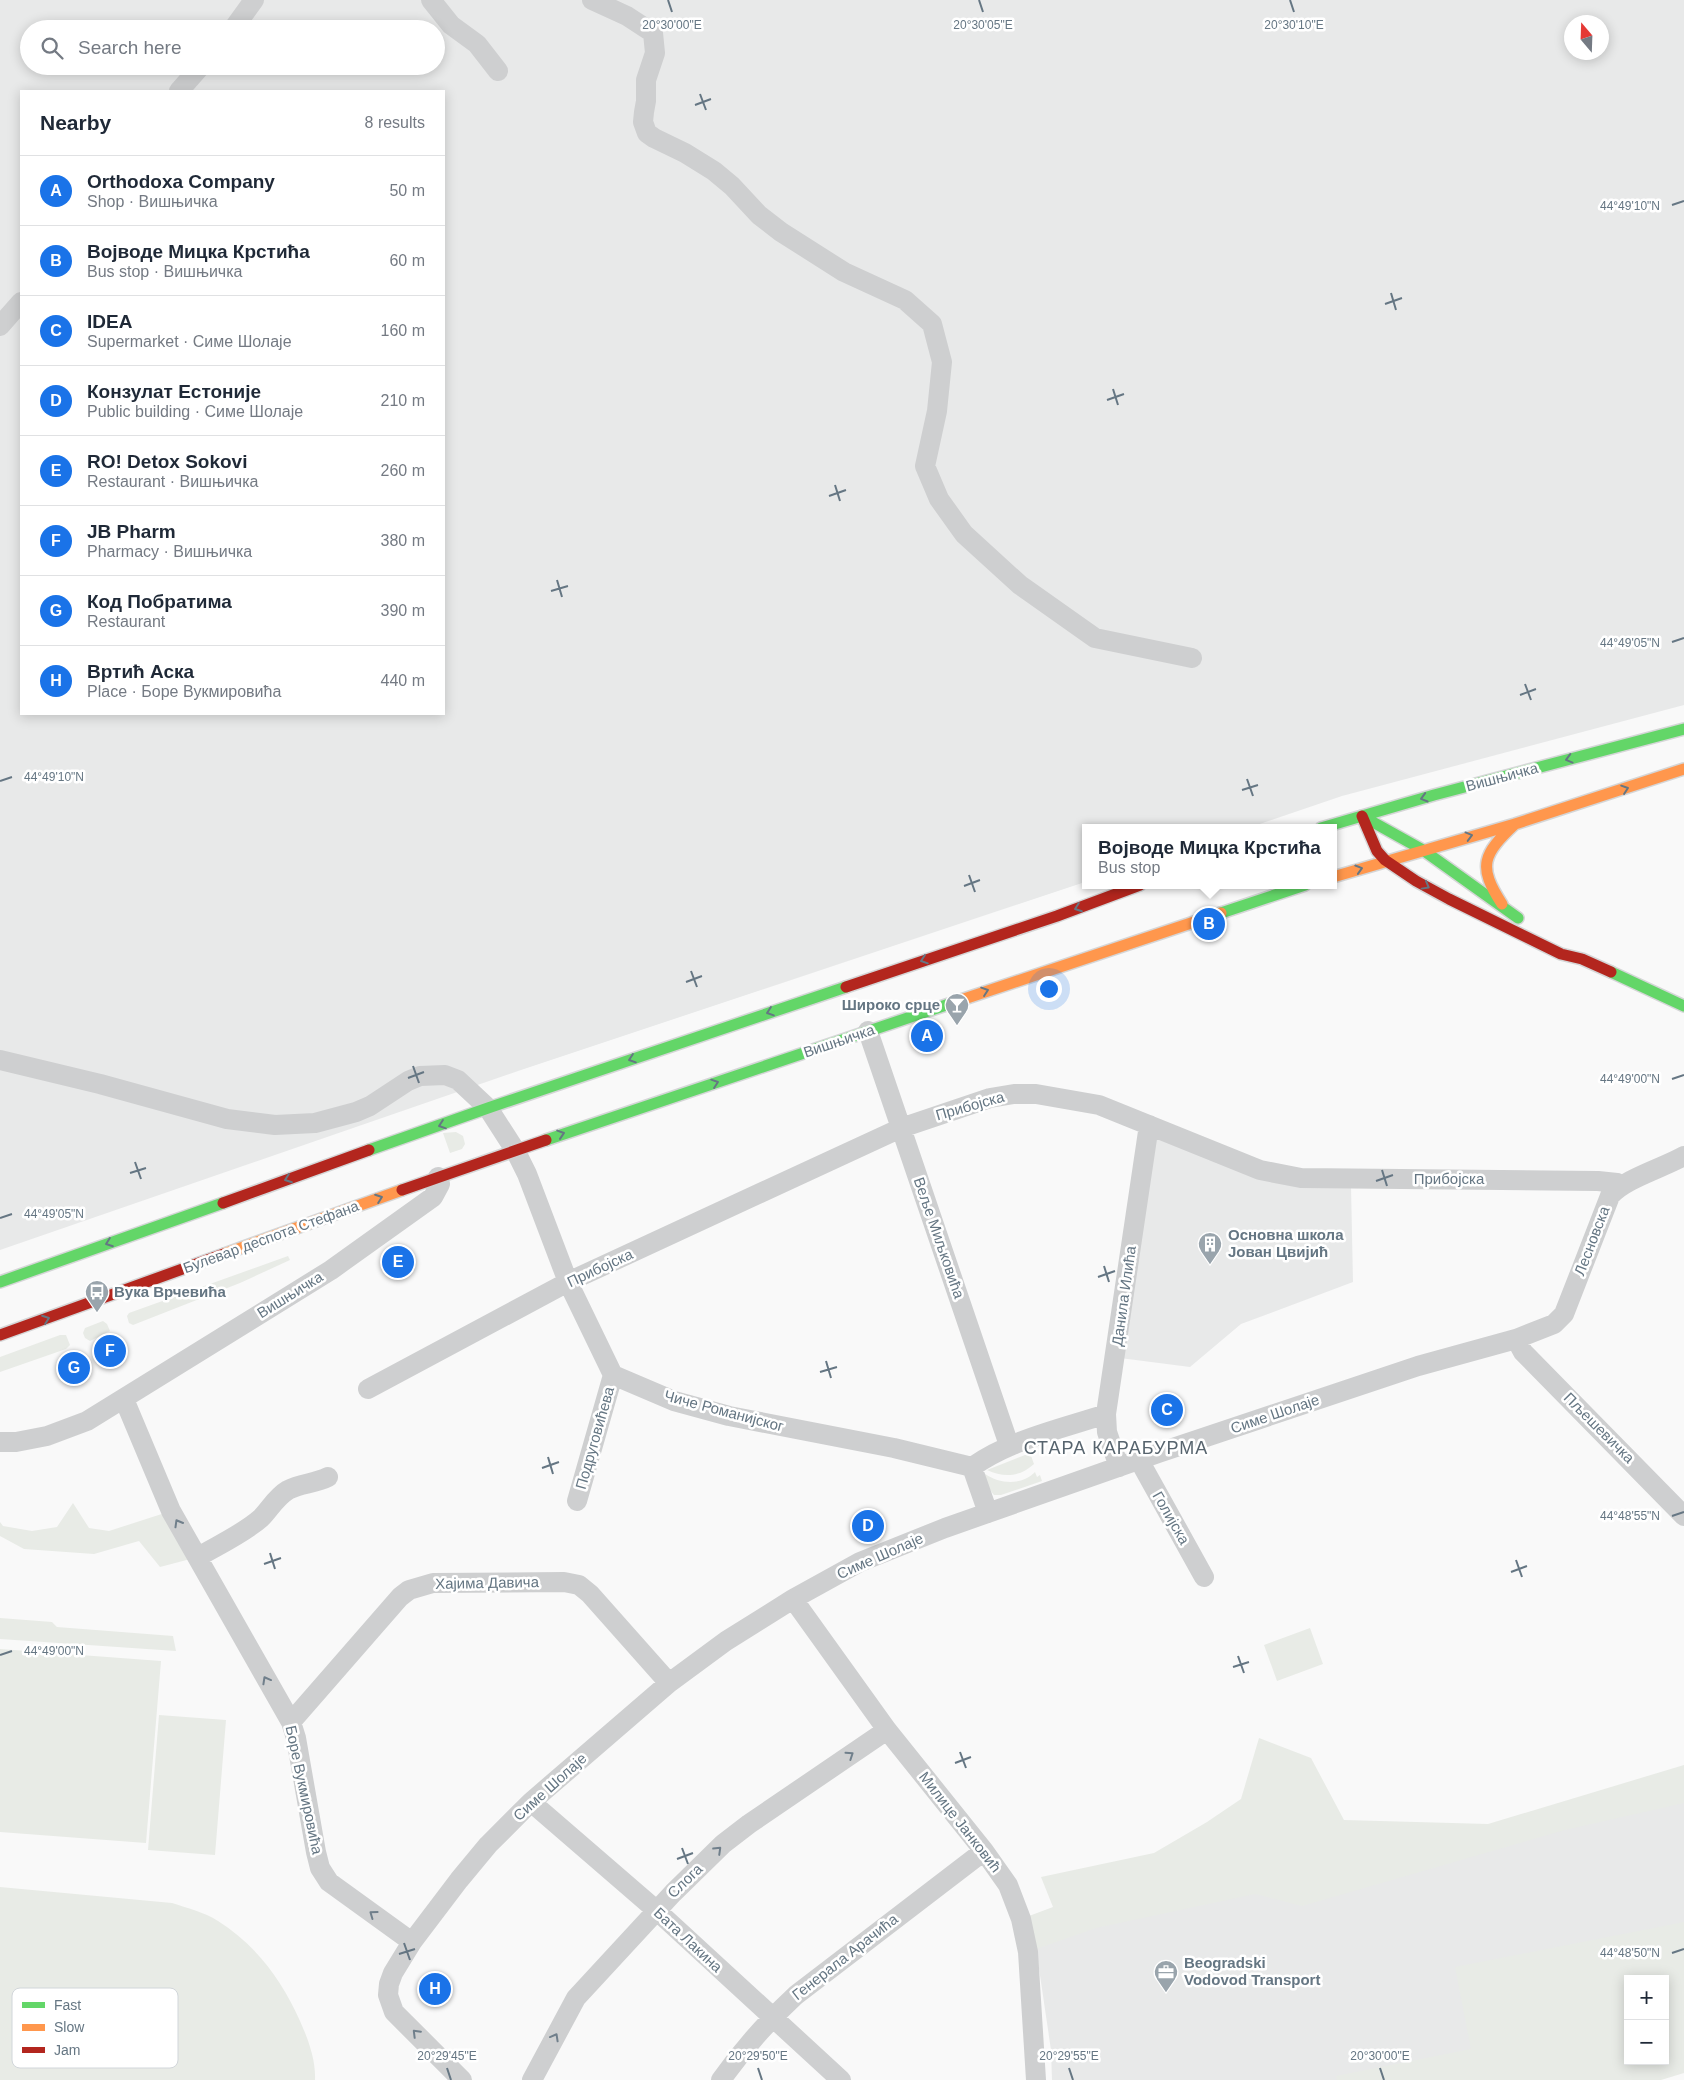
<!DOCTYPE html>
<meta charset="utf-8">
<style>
:root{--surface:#fff;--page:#f6f6f7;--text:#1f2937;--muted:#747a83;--line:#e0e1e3;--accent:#1a73e8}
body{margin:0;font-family:Arial,sans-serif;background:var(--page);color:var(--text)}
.controls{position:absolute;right:15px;bottom:15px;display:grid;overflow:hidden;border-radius:0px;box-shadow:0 2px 12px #0003}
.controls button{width:45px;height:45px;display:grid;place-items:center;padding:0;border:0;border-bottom:1px solid var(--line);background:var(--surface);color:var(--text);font:25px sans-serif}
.compass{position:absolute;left:1564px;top:15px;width:45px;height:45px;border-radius:50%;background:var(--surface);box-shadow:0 2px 12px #0003;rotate:341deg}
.you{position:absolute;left:1048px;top:988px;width:18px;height:18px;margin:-12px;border:4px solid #fff;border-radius:50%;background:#1a73e8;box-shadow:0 0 0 8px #1a73e833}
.badge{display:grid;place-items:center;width:32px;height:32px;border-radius:50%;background:var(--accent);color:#fff;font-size:16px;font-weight:700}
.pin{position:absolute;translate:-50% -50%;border:2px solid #fff;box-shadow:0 1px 5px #0006}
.popup{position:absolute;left:1082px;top:824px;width:255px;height:65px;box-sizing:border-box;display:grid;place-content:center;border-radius:0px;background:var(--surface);filter:drop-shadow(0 1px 4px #0005);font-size:16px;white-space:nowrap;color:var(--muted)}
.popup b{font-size:19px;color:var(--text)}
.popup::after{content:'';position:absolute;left:50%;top:100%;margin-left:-10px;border:10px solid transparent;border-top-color:var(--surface)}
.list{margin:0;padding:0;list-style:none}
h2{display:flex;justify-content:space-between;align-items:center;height:65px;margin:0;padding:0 20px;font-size:21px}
h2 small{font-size:16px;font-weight:400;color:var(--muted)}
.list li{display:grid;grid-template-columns:32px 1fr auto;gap:15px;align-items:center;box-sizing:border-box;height:70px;padding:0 20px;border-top:1px solid var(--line)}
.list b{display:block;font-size:19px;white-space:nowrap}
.list p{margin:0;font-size:16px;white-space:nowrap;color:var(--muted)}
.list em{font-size:16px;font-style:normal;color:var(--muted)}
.icon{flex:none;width:28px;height:28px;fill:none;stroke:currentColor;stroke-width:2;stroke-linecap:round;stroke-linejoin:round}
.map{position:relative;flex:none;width:1684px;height:2080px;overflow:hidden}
.search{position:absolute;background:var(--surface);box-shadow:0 2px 12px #0003;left:20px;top:20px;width:425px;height:55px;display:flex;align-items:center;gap:12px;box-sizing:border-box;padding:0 18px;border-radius:28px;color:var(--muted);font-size:19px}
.panel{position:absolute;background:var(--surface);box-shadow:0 2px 12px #0003;left:20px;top:90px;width:425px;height:625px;border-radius:0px}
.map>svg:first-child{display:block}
.built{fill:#e8e9e9;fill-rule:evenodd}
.green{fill:#e8ebe6;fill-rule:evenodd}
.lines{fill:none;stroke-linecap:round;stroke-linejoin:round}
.fast-casing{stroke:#d5d6d7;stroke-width:14}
.slow-casing{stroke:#d5d6d7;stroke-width:14}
.jam-casing{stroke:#d5d6d7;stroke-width:14}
.street{stroke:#cecfd0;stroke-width:20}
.fast{stroke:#63d668;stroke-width:11}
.slow{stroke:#ff974d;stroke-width:11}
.jam{stroke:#b3261e;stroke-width:11}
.oneway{stroke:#657683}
.oneway2{stroke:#707f8b}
.ticks{fill:none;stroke:#657683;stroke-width:2}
.labels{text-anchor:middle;stroke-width:5;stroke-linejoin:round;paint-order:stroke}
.street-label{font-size:15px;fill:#657683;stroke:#fff}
.poi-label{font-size:15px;font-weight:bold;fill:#657683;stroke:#fff;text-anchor:start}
.quarter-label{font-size:18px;letter-spacing:1px;fill:#57646e;stroke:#fff}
.key{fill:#fff;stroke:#d1d6da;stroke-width:1}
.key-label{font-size:14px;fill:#657683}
.ticks-label{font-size:12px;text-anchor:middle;fill:#657683;stroke:#fff;stroke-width:5;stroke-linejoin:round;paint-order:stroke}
</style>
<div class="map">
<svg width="1684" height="2080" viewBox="0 0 1684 2080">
<rect width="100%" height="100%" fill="#f9f9f9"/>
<!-- built -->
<path class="built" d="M 0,0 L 1684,0 L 1684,705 L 1342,796 L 1248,828 L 1085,828 L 1085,882 L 521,1070 L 0,1250 ZM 1572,22 L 1602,22 L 1602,52 L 1572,52 ZM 29,29 L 436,29 L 436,66 L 29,66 ZM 21,91 L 444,91 L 444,714 L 21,714 Z
M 1154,1134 L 1351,1186 L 1353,1282 L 1241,1324 L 1190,1367 L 1120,1358 Z
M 1684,1787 L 1684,2059 L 1610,2080 L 1052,2080 L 1051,2050 L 1032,1921 L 1298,1888 ZM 1628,1979 L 1665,1979 L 1665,2061 L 1628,2061 Z"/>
<!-- green -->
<path class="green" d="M 456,1132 L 463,1136 L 465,1144 L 462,1149 L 450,1153 L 443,1133 Z
M 288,1256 L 290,1260 L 240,1283 L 133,1325 L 129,1323 L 127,1316 L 129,1313 Z
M 103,1321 L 107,1324 L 110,1331 L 90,1341 L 85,1338 L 83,1333 L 85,1328 Z
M 60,1335 L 66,1335 L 70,1345 L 66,1349 L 0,1372 L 0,1357 Z
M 1030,1453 L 1034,1464 C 1020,1477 1004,1478 987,1470 Z
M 1035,1472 L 1037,1477 L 1040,1475 L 1042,1481 L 1001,1495 L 994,1495 C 989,1489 985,1482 985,1474 C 1000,1484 1021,1486 1035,1472 Z
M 73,1503 L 89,1528 L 109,1531 L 171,1511 L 198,1557 L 160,1567 L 139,1541 L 94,1554 L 24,1549 L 0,1536 L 0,1522 L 3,1526 L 32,1531 L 57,1527 Z
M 0,1618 L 52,1622 L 57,1627 L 173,1636 L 176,1651 L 0,1639 Z
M 1310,1628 L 1323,1664 L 1277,1681 L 1264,1645 Z
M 0,1649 L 161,1661 L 146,1843 L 0,1832 Z
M 159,1715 L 226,1720 L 215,1855 L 148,1850 Z
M 1259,1738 L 1311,1758 L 1344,1820 L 1488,1824 L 1684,1765 L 1684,1803 L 1565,1830 L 1302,1906 L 1255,1894 L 1096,1928 L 1028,1952 L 1021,1919 L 1053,1907 L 1041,1877 L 1154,1853 L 1207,1822 L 1241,1799 Z
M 0,1887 L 172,1903 C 187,1908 204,1912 218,1921 C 256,1945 282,1980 300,2021 C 308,2039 316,2060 315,2080 L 0,2080 Z
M 1684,1922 L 1684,2073 L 1661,2080 L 1337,2080 L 1336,2076 L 1471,2049 L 1455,1967 ZM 1628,1979 L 1665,1979 L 1665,2061 L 1628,2061 Z"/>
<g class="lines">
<!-- fast casing -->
<g class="fast-casing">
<path id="fast" d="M 1362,816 L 1423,850 L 1518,918
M 1321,828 L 1434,795 L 1684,729
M 1221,913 L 1305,885
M 1611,972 L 1684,1006
M 546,1140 L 958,1001
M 369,1150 L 488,1108 L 846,987
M 0,1282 L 223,1203"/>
</g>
<!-- slow casing -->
<g class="slow-casing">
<path id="slow" d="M 1333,877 L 1515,824 L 1684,769
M 1502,904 C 1477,866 1483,854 1515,824
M 958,1001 L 1221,913
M 224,1254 L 402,1190"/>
</g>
<!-- jam casing -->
<g class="jam-casing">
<path id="jam" d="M 1362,816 L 1377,851 L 1385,860 L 1416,881 L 1449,899 L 1561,954 L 1582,959 L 1611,972
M 846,987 L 1057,916 L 1140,885
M 402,1190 L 546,1140
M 223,1203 L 369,1150
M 0,1335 L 224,1254"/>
</g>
<!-- street -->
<path class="street" d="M 431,0 L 451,25 L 477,44 L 498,71
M 592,0 L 627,16 L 653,33 L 655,53 L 646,80 L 646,101 L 644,112 L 643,122 L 647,133 L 654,138 L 685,153 L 714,171 L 732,186 L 759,215 L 781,232 L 844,272 L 905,300 L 932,324 L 942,362 L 937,411 L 925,466 L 939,499 L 964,534 L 1020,585 L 1095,638 L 1192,658
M 233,29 L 254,0
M 179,91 L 201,66
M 0,326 L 21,302
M 868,1031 L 1009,1445
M 0,1060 L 100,1084 L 227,1119 L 275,1125 L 315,1123 L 356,1112 L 370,1106 L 408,1081 L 420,1076 L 445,1075 L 458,1080 L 488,1108 L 515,1150 L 527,1174 L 568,1282 L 613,1375 L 674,1401 L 729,1416 L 894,1448 L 972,1467 L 988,1513
M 1516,1339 L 1523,1352 L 1684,1516
M 368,1389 L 568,1282 L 901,1128 L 990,1098 L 1014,1094 L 1036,1094 L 1099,1105 L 1260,1170 L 1301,1178 L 1598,1181 L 1617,1183 L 1621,1185
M 124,1399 L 171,1511 L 291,1722 L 296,1738 L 316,1852 L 320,1868 L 329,1882 L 412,1942
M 0,1442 L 16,1442 L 47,1436 L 87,1421 L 331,1270 L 433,1197 L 440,1184 L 438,1177
M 1139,1460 L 1204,1577
M 972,1467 C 1012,1439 1061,1429 1106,1414
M 1119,1467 L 1107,1432 L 1106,1414 L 1149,1125
M 577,1501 L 613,1375
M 198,1557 C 218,1545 243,1534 261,1518 C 270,1509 276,1497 288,1490 C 301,1483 314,1484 328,1477
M 793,1599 L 887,1730 L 984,1851 L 1008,1885 L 1021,1919 L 1028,1952 L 1036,2080
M 291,1722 L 400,1597 L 409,1590 L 433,1583 L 564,1582 L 579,1585 L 590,1594 L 669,1683
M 531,1802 L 656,1910 L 841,2080
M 462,2080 L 394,2012 L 388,1995 L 389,1984 L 393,1973 L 412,1942 L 459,1880 L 488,1845 L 531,1802 L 669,1683 L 726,1641 L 793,1599 L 860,1562 L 945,1528 L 1158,1453 L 1418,1366 L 1516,1339 L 1554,1324 L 1564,1314 L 1610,1196 C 1624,1179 1663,1168 1684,1156
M 532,2080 L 576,1998 L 673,1893 L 723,1844 L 749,1824 L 887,1730
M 721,2080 C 743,2049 768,2021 796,1995 L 984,1851"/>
<!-- fast -->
<use href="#fast" class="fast"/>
<!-- slow -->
<use href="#slow" class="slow"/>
<!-- jam -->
<use href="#jam" class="jam"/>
</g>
<!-- one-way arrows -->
<defs><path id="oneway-chevron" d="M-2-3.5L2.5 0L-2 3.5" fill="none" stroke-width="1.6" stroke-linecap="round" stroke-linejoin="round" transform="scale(1.25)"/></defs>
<g class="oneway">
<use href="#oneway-chevron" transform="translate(1569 759) rotate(165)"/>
<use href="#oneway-chevron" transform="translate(1625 789) rotate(-19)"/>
<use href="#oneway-chevron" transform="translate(1424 798) rotate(164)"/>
<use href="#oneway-chevron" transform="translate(1469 836) rotate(-15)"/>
<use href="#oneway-chevron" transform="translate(1359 869) rotate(-17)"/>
<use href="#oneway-chevron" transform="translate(1426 886) rotate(29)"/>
<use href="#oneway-chevron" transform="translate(1078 908) rotate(160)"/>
<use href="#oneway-chevron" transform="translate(924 960) rotate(161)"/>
<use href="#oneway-chevron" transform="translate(985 991) rotate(-19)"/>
<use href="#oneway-chevron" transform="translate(770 1012) rotate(161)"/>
<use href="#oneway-chevron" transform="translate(632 1059) rotate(161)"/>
<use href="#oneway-chevron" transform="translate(715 1083) rotate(-19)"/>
<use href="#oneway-chevron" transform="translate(442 1125) rotate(161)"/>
<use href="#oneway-chevron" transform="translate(561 1134) rotate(-18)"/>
<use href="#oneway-chevron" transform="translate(288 1179) rotate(160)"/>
<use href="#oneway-chevron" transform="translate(379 1198) rotate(-20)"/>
<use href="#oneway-chevron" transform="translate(109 1243) rotate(160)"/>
<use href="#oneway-chevron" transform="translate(46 1319) rotate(-20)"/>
</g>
<g class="oneway2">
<use href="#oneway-chevron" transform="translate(178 1523) rotate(-120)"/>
<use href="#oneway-chevron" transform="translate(266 1680) rotate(-119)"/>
<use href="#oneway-chevron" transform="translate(850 1755) rotate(-34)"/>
<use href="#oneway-chevron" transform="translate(718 1850) rotate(-44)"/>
<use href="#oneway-chevron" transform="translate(373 1914) rotate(-144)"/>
<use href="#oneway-chevron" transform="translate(416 2033) rotate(-135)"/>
<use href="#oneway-chevron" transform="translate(555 2037) rotate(-61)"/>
</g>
<!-- ticks -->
<path class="ticks" d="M 668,0 L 672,12M 979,0 L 983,12M 1290,0 L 1294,12M 700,94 L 706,110M 695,105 L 711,99M 1672,205 L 1684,201M 1391,293 L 1396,310M 1385,304 L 1402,298M 1113,389 L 1118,405M 1107,400 L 1124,394M 835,485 L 840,501M 829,496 L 846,490M 557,580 L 562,597M 551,591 L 568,586M 1672,642 L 1684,638M 1525,684 L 1531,700M 1520,695 L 1536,689M 1247,779 L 1253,796M 0,781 L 12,777M 1242,790 L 1258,785M 969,875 L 975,892M 964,886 L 980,880M 691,971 L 697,987M 686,982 L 702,976M 413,1066 L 419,1083M 408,1078 L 424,1072M 1672,1079 L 1684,1075M 135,1162 L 141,1179M 1382,1170 L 1387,1186M 130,1173 L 146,1168M 1376,1181 L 1393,1175M 0,1218 L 12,1214M 1104,1266 L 1109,1282M 1098,1277 L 1115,1271M 826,1361 L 831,1378M 820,1372 L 837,1367M 548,1457 L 553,1474M 542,1468 L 559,1462M 1672,1516 L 1684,1512M 270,1553 L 275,1569M 1516,1560 L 1522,1577M 264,1564 L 281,1558M 1511,1572 L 1527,1566M 0,1655 L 12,1651M 1238,1656 L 1244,1673M 1233,1667 L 1249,1662M 960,1752 L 966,1768M 955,1763 L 971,1757M 682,1848 L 688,1864M 677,1859 L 693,1853M 404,1943 L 410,1960M 1672,1953 L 1684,1949M 399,1954 L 415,1949M 447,2068 L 451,2080M 758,2068 L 762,2080M 1069,2068 L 1073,2080M 1380,2068 L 1384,2080"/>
<!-- icons -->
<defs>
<g id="bar-pin" transform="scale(1.25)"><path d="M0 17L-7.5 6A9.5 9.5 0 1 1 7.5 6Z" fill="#99a4ac" stroke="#fff"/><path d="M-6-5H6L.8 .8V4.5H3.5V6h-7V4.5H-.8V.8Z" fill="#fff"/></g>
<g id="building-pin" transform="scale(1.25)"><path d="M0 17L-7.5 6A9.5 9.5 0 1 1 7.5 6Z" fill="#99a4ac" stroke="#fff"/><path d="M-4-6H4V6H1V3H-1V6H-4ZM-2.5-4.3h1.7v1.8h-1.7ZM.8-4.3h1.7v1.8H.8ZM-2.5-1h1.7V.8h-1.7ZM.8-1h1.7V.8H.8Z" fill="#fff"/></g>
<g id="bus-pin" transform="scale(1.25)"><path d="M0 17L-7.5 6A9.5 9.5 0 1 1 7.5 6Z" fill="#99a4ac" stroke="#fff"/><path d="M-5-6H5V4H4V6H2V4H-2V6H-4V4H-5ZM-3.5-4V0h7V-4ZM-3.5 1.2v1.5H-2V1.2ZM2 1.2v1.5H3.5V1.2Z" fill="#fff"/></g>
<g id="office-pin" transform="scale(1.25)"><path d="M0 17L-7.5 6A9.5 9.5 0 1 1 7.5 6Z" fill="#99a4ac" stroke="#fff"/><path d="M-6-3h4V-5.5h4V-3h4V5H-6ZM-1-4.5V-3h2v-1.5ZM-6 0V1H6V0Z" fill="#fff"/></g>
</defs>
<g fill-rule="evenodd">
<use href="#bar-pin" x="957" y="1005"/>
<use href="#building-pin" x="1210" y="1244"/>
<use href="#bus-pin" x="97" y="1292"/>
<use href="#office-pin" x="1166" y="1972"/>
</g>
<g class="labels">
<!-- street labels -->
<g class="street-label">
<text transform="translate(1502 777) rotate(-15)" y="5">Вишњичка</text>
<text transform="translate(839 1041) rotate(-19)" y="5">Вишњичка</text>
<text transform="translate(970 1106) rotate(-16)" y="5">Прибојска</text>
<text x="1449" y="1184">Прибојска</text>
<text transform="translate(271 1237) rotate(-20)" y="5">Булевар деспота Стефана</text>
<text transform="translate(939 1238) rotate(71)" y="5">Веље Миљковића</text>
<text transform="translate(1592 1241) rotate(-69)" y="5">Лесновска</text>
<text transform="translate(600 1268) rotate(-25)" y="5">Прибојска</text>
<text transform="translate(290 1295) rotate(-32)" y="5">Вишњичка</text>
<text transform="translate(1124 1296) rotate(-82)" y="5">Данила Илића</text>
<text transform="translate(724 1411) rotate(15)" y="5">Чиче Романијског</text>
<text transform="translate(1275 1414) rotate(-19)" y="5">Симе Шолаје</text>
<text transform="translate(1599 1428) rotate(45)" y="5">Пљешевичка</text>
<text transform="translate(595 1438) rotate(-74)" y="5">Подруговићева</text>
<text transform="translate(1171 1518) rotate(60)" y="5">Голијска</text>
<text transform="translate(880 1556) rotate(-24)" y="5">Симе Шолаје</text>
<text transform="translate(487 1583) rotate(-1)" y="5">Хајима Давича</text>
<text transform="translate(550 1787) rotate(-42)" y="5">Симе Шолаје</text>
<text transform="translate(304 1790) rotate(78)" y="5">Боре Вукмировића</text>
<text transform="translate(960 1822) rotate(52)" y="5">Милице Јанковић</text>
<text transform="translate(685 1881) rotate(-44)" y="5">Слога</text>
<text transform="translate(688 1940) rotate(43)" y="5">Бата Лакина</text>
<text transform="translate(845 1957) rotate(-38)" y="5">Генерала Арачића</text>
</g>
<!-- poi labels -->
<g class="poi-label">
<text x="940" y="1010" text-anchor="end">Широко срце</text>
<text x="1228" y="1240">Основна школа<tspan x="1228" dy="17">Јован Цвијић</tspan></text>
<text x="114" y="1297">Вука Врчевића</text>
<text x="1184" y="1968">Beogradski<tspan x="1184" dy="17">Vodovod Transport</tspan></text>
</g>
<!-- quarter labels -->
<g class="quarter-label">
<text x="1116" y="1454">СТАРА КАРАБУРМА</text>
</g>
</g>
<!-- legend -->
<rect x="12" y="1988" width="166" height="80" rx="8" class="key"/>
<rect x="22" y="2002" width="23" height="6" fill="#63d668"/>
<rect x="22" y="2024" width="23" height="7" fill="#ff974d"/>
<rect x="22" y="2047" width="23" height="6" fill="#b3261e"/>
<g class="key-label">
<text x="54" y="2010">Fast</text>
<text x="54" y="2032">Slow</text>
<text x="54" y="2055">Jam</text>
</g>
<g class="ticks-label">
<text x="672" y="29">20°30'00"E</text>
<text x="983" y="29">20°30'05"E</text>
<text x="1294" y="29">20°30'10"E</text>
<text x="1630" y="210">44°49'10"N</text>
<text x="1630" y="647">44°49'05"N</text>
<text x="54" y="781">44°49'10"N</text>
<text x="1630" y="1083">44°49'00"N</text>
<text x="54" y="1218">44°49'05"N</text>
<text x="1630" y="1520">44°48'55"N</text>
<text x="54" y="1655">44°49'00"N</text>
<text x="1630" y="1957">44°48'50"N</text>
<text x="447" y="2060">20°29'45"E</text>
<text x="758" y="2060">20°29'50"E</text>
<text x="1069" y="2060">20°29'55"E</text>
<text x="1380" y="2060">20°30'00"E</text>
</g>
</svg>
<div class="controls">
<button>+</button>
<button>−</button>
</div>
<svg class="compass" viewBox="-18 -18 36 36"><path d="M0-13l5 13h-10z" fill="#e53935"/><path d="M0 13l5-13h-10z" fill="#747a83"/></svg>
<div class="you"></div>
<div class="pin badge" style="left:927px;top:1036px">A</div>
<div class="pin badge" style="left:1209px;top:924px">B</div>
<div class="popup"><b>Војводе Мицка Крстића</b>Bus stop</div>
<div class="pin badge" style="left:1167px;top:1410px">C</div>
<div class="pin badge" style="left:868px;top:1526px">D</div>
<div class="pin badge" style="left:398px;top:1262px">E</div>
<div class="pin badge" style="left:110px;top:1351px">F</div>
<div class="pin badge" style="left:74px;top:1368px">G</div>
<div class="pin badge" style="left:435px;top:1989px">H</div>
<div class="search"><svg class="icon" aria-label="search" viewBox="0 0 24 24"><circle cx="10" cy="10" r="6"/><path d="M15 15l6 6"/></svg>Search here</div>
<section class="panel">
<h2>Nearby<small>8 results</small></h2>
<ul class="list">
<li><span class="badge">A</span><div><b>Orthodoxa Company</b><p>Shop · Вишњичка</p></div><em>50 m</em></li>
<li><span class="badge">B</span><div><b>Војводе Мицка Крстића</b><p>Bus stop · Вишњичка</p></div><em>60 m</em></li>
<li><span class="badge">C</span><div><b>IDEA</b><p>Supermarket · Симе Шолаје</p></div><em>160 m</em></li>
<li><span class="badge">D</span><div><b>Конзулат Естоније</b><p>Public building · Симе Шолаје</p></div><em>210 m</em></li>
<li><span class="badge">E</span><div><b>RO! Detox Sokovi</b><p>Restaurant · Вишњичка</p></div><em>260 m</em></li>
<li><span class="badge">F</span><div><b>JB Pharm</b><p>Pharmacy · Вишњичка</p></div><em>380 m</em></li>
<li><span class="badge">G</span><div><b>Код Побратима</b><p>Restaurant</p></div><em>390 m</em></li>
<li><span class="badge">H</span><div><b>Вртић Аска</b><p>Place · Боре Вукмировића</p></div><em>440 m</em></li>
</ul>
</section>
</div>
